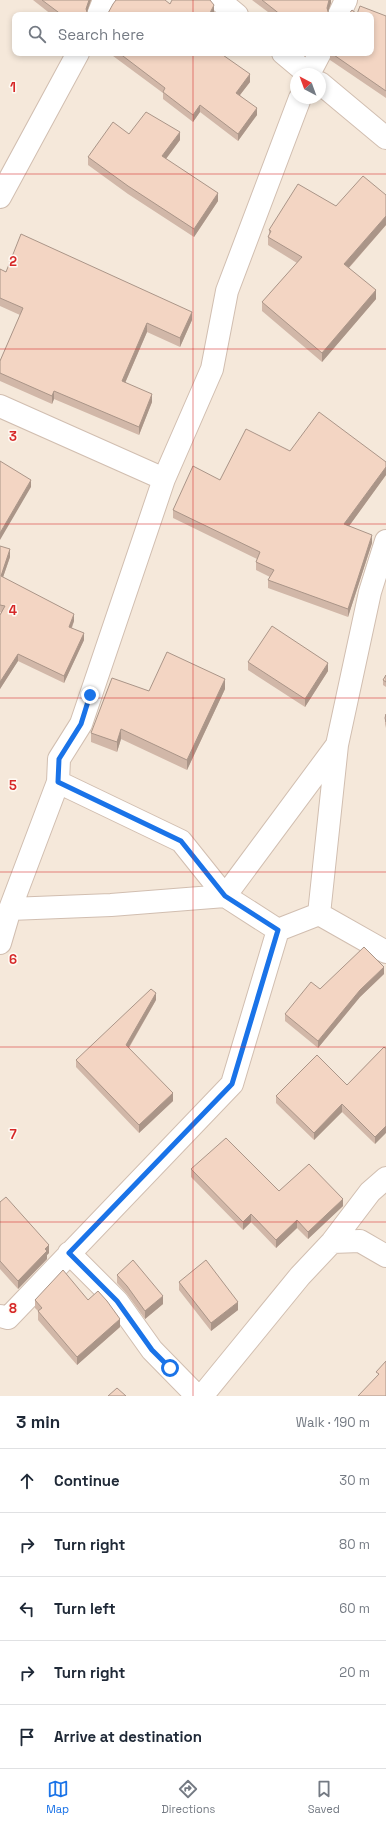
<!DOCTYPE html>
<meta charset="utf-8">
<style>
:root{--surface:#fff;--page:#f2f2f3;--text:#1f2937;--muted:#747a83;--line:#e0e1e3;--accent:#1a73e8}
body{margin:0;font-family:"Space Grotesk",sans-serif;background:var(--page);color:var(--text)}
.compass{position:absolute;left:290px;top:68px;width:36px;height:36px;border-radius:50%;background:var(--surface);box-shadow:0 2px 6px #0003;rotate:319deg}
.stop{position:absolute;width:12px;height:12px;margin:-9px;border:3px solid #1a73e8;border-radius:50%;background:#fff}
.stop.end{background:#1a73e8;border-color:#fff;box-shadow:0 1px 4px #0008}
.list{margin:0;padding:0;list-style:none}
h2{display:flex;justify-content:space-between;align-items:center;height:52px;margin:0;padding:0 16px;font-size:17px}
h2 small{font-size:13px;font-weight:400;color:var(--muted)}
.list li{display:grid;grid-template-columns:26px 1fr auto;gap:12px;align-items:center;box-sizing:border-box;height:64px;padding:0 16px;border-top:1px solid var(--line)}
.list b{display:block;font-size:15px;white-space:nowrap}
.list em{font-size:13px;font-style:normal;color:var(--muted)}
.icon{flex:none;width:22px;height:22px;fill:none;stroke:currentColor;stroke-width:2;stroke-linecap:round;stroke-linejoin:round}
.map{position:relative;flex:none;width:386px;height:1396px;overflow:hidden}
.search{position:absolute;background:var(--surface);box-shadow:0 2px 6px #0003;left:12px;right:12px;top:12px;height:44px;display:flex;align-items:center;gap:10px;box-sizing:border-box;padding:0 14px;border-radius:8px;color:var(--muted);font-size:15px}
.sheet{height:372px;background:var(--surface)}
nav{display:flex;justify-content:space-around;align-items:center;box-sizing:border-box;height:56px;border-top:1px solid var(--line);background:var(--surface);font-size:11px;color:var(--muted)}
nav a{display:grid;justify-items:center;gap:2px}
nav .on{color:var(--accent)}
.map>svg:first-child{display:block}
.residential{fill:#f5e8da;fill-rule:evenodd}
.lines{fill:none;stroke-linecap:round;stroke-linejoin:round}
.minor-casing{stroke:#d1beb0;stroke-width:24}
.minor{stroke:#fff;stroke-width:22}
.wall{fill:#d1b7a8}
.shaded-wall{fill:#aa9588}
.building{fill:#f3d5c3;stroke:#aa9588}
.route{stroke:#1a73e8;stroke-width:5}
.grid{fill:none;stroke:#d62828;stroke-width:1;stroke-opacity:0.55}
.grid-label{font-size:13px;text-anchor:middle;font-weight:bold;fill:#d62828;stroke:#fffaf3;stroke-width:3;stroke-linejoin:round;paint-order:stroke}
</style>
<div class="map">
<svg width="386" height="1396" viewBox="0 0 386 1396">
<rect width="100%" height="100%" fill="#fdf6ec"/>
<!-- residential -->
<path class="residential" d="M 0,0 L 386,0 L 386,1396 L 0,1396 ZM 15,15 L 371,15 L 371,53 L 15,53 ZM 296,74 L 320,74 L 320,98 L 296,98 Z"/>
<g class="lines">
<!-- minor casing -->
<g class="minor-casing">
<path id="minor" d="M 219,0 L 237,15
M 98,15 L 104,0
M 339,15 L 346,0
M 283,53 L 308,74
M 309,74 L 320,53
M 320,83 L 386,138
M 0,197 L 78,53
M 0,406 L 164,479
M 58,782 L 181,841 L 225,896 L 278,930
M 10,909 L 111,905 L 225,896 L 337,745
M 319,914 L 337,745 L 370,592 L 386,541
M 319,914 L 386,952
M 278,930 L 319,914
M 0,943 L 10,909 L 58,782 L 59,759 L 81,724 L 164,479 L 212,369 L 227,291 L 300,98
M 332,1242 L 360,1241 L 386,1256
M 69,1253 L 117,1301 L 152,1350 L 197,1396
M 0,1316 L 8,1318 L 232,1084 L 278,930
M 202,1396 L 300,1276 L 332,1242 L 370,1192 L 386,1178"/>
</g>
<!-- minor -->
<use href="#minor" class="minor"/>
</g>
<!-- wall -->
<path class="wall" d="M 33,0 L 91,0 L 87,12 L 88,15 L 52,15 Z
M 252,0 L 331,0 L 331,3 L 328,12 L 329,15 L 272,15 Z
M 357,14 L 386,16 L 386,98 L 330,60 L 330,53 Z
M 109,53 L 220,53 L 250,82 L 240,95 L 257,115 L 238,141 L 200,112 L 193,122 L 163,99 L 163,93 Z
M 129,134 L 180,140 L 166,159 L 218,201 L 194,237 L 128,194 L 88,165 L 88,157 Z
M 386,195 L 386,225 L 349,268 L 376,299 L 322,362 L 262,311 L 262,302 L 297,263 L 268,245 L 268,237 L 269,234 L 269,230 L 336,206 Z
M 0,269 L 6,272 L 192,320 L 180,347 L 147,332 L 125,383 L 152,402 L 139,435 L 54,399 L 52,404 L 0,381 L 0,361 L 20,315 L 0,306 Z
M 290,451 L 386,462 L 386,475 L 349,526 L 372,543 L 348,617 L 268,588 L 268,580 L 270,577 L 256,570 L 256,562 L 257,559 L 173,518 L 173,510 L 220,480 Z
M 0,546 L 10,557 L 3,577 L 74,621 L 72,628 L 84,640 L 64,683 L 18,661 L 0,689 L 0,615 L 1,612 L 0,612 Z
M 248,662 L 328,671 L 305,707 L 248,670 Z
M 386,675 L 386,687 L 383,685 L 383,680 Z
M 225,689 L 187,770 L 121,739 L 117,752 L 91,742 L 91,733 L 149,691 Z
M 386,714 L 386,728 L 385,724 L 385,718 Z
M 384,974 L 360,997 L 318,1048 L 285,1021 L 285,1014 L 320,989 Z
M 156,1000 L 129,1048 L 173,1101 L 139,1133 L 76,1067 L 76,1060 Z
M 384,1047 L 375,1144 L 342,1112 L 314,1140 L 276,1103 L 276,1096 L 347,1085 Z
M 191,1169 L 279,1191 L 343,1206 L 308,1239 L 297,1228 L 276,1248 L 251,1222 L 243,1230 L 191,1177 Z
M 0,1202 L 49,1253 L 47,1255 L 47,1259 L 18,1289 L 0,1269 Z
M 117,1275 L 163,1304 L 145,1319 L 127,1294 L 117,1283 Z
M 179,1282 L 238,1310 L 211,1331 L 179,1290 Z
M 35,1300 L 88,1300 L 120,1327 L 77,1365 L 38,1320 L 38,1311 L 35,1308 Z"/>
<!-- shaded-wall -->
<path class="shaded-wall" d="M 89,0 L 91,0 L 86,15 L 86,9 Z
M 329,0 L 331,0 L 331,3 L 327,15 L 327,8 Z
M 214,5 L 214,12 L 213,15 L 209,15 Z
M 250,74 L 250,82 L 236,100 L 236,93 Z
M 200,105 L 200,112 L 193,122 L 193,115 Z
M 257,108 L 257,115 L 238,141 L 238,134 Z
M 180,132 L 180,140 L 162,164 L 162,156 Z
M 218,193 L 218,201 L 194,237 L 194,229 Z
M 386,216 L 386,225 L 344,273 L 344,264 Z
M 376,290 L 376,299 L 322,362 L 322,353 Z
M 192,312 L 192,320 L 180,347 L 180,338 Z
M 147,323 L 147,332 L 122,390 L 122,381 Z
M 54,391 L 54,399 L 52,404 L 52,396 Z
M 152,394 L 152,402 L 139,435 L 139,427 Z
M 386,467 L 386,475 L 344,533 L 344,524 Z
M 31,480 L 31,487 L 0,540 L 0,533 Z
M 372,535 L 372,543 L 348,617 L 348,609 Z
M 10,549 L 10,557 L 1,583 L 1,576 Z
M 74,614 L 74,621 L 69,634 L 69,627 Z
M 84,633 L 84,640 L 64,683 L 64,676 Z
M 18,654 L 18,661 L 0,689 L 0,682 Z
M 328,663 L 328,671 L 305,707 L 305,699 Z
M 225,679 L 225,689 L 187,770 L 187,760 Z
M 121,729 L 121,739 L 117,752 L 117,742 Z
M 384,967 L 384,974 L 360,997 L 318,1048 L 318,1041 L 360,990 Z
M 156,993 L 156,1000 L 126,1052 L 126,1045 Z
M 173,1093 L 173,1101 L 139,1133 L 139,1125 Z
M 342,1104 L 342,1112 L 314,1140 L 314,1133 Z
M 386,1126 L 386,1133 L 375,1144 L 375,1137 Z
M 343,1199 L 343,1206 L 308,1239 L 308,1232 Z
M 251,1214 L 251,1222 L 243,1230 L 243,1222 Z
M 297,1220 L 297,1228 L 276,1248 L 276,1240 Z
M 49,1245 L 49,1253 L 47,1255 L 47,1259 L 18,1289 L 18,1281 L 45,1249 Z
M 163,1296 L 163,1304 L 145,1319 L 145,1311 Z
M 238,1302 L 238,1310 L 211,1331 L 211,1323 Z
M 120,1319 L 120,1327 L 77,1365 L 77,1357 Z"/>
<!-- building -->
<path class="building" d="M 42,0 L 89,0 L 86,9 L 88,15 L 62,15 Z
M 116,0 L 165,0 L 170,4 L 172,0 L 210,0 L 214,5 L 209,15 L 107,15 L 113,4 Z
M 262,0 L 329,0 L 327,8 L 329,15 L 281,15 Z
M 360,6 L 386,16 L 386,91 L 331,53 L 371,53 L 371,15 L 348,15 L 352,10 L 357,14 Z
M 119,53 L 220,53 L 250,74 L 236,93 L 257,108 L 238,134 L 200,105 L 193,115 L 163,92 L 165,88 Z
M 146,112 L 180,132 L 162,156 L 218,193 L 194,229 L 128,186 L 88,157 L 113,122 L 129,134 Z
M 363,176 L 386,195 L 386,216 L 344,264 L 376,290 L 322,353 L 262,302 L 302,257 L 268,237 L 271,231 L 269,230 L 298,184 L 336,206 Z
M 21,234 L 192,312 L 180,338 L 147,323 L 122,381 L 152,394 L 139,427 L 54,391 L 52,396 L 0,373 L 0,361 L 23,308 L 0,298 L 0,269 L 6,272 Z
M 319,412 L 386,462 L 386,467 L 344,524 L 372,535 L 348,609 L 268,580 L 274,570 L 256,562 L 260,552 L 173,510 L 193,466 L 220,480 L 246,429 L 290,451 Z
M 0,461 L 31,480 L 0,533 Z
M 0,546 L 10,549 L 1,576 L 74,614 L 69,627 L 84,633 L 64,676 L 18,654 L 0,682 L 0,615 L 5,606 L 0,605 Z
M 272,626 L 328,663 L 305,699 L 248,662 Z
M 167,652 L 225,679 L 187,760 L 121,729 L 117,742 L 91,733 L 112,678 L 149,691 Z
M 386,675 L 386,682 L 383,680 Z
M 386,714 L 386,722 L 385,718 Z
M 364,947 L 384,967 L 360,990 L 318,1041 L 285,1014 L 311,982 L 320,989 Z
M 151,989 L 156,993 L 126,1045 L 173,1093 L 139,1125 L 76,1060 Z
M 384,1047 L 385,1048 L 386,1048 L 386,1126 L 375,1137 L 342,1104 L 314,1133 L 276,1096 L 317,1055 L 347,1085 Z
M 226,1138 L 279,1191 L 309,1164 L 343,1199 L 308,1232 L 297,1220 L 276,1240 L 251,1214 L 243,1222 L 191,1169 Z
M 6,1197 L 49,1245 L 45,1249 L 47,1251 L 18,1281 L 0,1261 L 0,1202 Z
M 133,1260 L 163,1296 L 145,1311 L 127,1286 L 117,1275 Z
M 206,1260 L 238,1302 L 211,1323 L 179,1282 Z
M 63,1270 L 88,1300 L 98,1291 L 107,1301 L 120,1319 L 77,1357 L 38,1311 L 42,1308 L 35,1300 Z
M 386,1361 L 386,1396 L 358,1396 L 379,1374 L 376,1372 Z
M 117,1388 L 126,1396 L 108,1396 Z"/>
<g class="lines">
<!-- route -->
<path class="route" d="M 90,695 L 81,724 L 59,759 L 58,782 L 181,841 L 225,896 L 278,930 L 232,1084 L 69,1253 L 117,1301 L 152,1350 L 170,1368"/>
</g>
<!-- grid -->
<path class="grid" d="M 193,0 L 193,15M 193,53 L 193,1396M 0,174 L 386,174M 0,349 L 386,349M 0,524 L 386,524M 0,698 L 386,698M 0,872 L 386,872M 0,1047 L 386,1047M 0,1222 L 386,1222"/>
<g class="grid-label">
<text x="13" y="92">1</text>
<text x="13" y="266">2</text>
<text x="13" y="441">3</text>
<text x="13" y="615">4</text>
<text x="13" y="790">5</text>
<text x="13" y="964">6</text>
<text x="13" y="1139">7</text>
<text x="13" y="1313">8</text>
</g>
</svg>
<svg class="compass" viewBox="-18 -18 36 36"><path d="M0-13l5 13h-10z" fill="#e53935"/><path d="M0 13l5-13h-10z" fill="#747a83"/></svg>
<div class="stop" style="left:170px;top:1368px"></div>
<div class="stop end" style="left:90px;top:695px"></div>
<div class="search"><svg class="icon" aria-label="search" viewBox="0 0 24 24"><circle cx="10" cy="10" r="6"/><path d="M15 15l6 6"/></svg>Search here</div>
</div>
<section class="sheet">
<h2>3 min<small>Walk · 190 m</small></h2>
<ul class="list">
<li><svg class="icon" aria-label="ahead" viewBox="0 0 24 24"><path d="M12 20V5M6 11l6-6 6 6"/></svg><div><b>Continue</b></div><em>30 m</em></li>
<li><svg class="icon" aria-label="right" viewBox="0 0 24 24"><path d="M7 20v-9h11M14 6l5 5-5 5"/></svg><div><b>Turn right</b></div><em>80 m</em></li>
<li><svg class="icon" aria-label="left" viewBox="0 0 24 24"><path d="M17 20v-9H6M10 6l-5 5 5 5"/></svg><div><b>Turn left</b></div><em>60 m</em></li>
<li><svg class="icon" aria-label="right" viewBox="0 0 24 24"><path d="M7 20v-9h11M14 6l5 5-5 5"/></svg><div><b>Turn right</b></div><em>20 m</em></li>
<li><svg class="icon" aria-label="arrive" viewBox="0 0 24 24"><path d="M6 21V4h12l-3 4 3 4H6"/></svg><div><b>Arrive at destination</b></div></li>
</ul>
</section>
<nav>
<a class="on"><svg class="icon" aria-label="map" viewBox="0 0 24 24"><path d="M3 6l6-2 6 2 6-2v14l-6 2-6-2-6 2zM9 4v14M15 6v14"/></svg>Map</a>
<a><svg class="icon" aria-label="directions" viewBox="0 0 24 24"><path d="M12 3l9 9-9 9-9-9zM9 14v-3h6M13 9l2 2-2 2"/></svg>Directions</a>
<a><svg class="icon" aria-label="saved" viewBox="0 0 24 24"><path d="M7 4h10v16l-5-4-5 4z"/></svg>Saved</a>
</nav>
